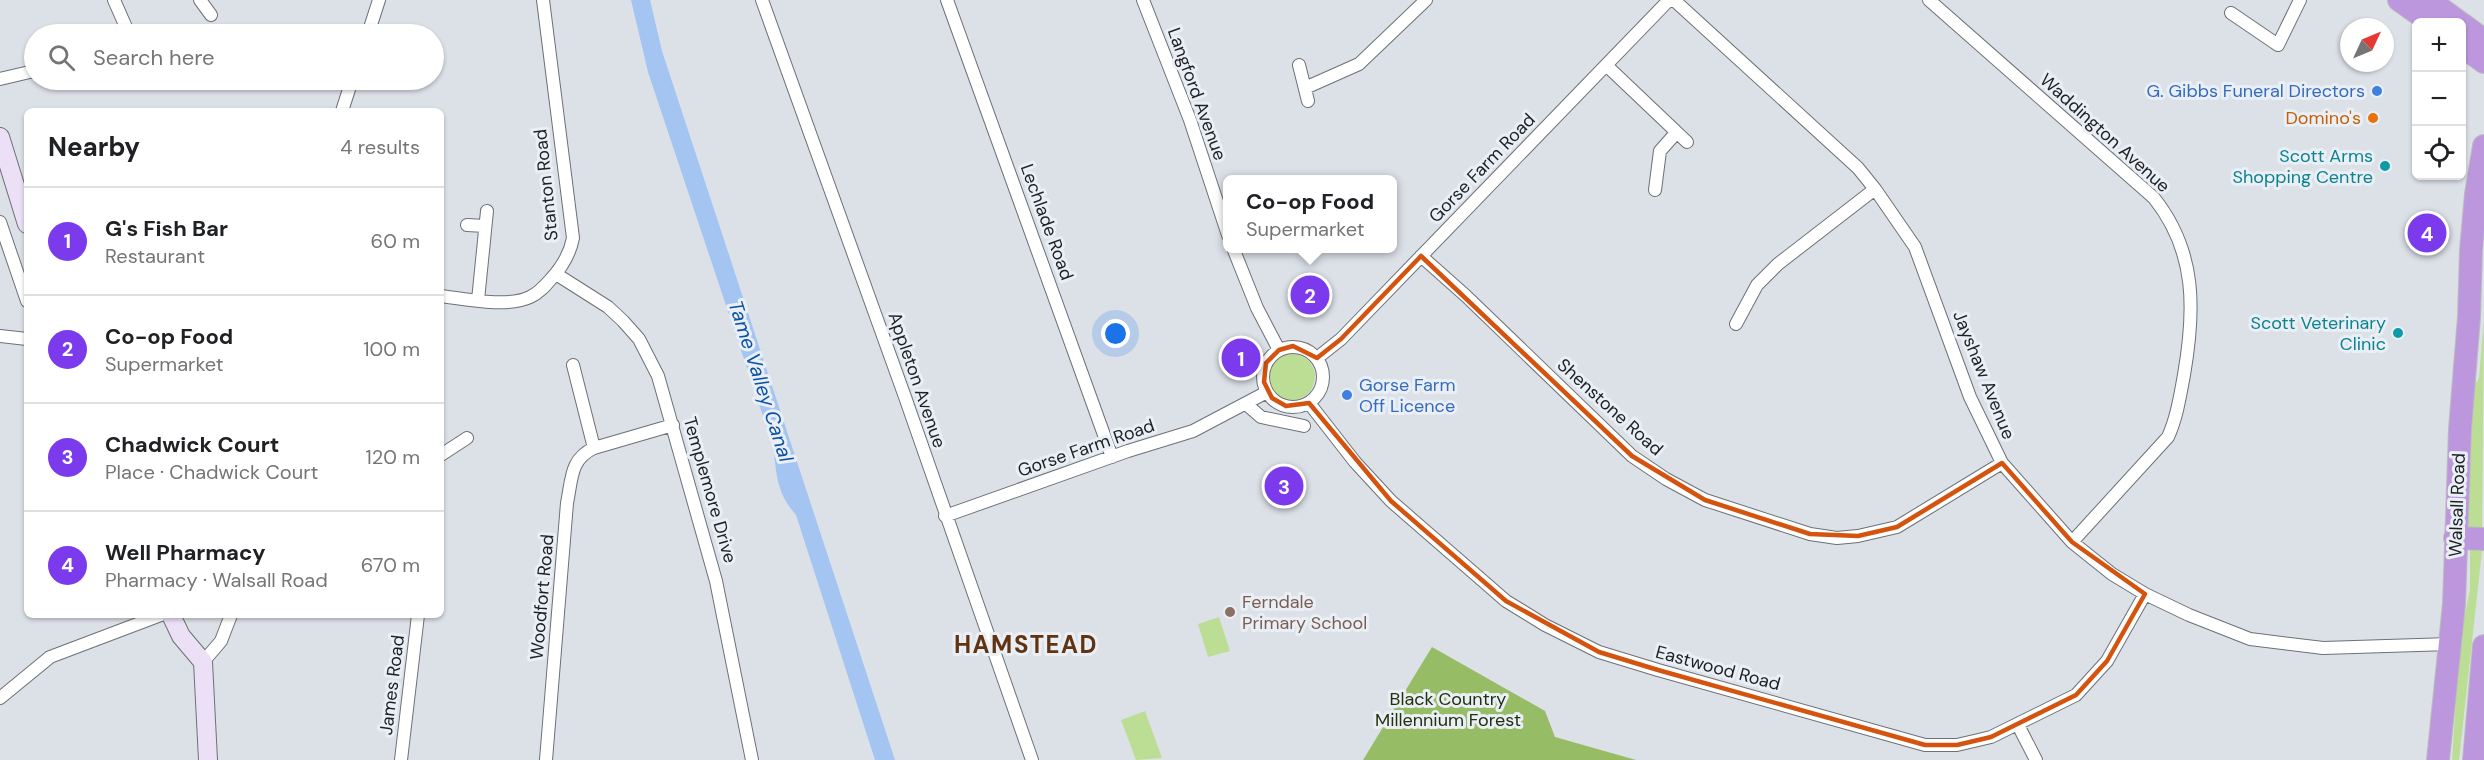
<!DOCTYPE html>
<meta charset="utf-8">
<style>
:root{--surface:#fff;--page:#f2f2f2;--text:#202124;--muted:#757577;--line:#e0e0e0;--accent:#7c3aed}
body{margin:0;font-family:"DM Sans",sans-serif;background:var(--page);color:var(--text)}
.controls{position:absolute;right:18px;top:18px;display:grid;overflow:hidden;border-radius:9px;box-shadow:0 2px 4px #0004}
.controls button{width:54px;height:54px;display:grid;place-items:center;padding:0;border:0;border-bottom:2px solid var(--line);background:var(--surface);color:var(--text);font:30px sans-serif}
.compass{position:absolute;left:2340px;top:18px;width:54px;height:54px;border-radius:50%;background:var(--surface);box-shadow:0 2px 4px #0004;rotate:46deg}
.you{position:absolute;left:1116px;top:334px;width:21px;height:21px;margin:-15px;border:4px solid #fff;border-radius:50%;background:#1a73e8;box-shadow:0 0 0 9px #1a73e833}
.badge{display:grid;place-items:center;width:39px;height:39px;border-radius:50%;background:var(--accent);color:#fff;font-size:20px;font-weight:700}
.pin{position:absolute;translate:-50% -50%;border:3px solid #fff;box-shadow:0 2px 6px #0006}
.popup{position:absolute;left:1223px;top:175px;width:174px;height:78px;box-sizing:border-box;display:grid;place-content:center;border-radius:9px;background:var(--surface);filter:drop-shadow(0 2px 4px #0005);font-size:20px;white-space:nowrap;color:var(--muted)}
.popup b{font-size:22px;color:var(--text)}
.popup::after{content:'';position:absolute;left:50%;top:100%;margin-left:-12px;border:12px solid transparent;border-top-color:var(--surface)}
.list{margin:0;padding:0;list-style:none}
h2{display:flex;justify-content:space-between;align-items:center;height:78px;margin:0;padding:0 24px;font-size:26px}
h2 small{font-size:20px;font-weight:400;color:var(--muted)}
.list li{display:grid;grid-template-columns:39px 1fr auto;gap:18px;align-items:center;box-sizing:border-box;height:108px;padding:0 24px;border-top:2px solid var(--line)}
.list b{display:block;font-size:22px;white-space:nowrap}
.list p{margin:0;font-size:20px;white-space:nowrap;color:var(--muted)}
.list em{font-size:20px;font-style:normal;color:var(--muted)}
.icon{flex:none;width:33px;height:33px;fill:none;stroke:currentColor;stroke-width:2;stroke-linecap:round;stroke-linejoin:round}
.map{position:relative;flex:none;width:2484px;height:760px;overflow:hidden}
.search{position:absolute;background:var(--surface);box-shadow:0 2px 4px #0004;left:24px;top:24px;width:420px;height:66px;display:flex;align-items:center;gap:15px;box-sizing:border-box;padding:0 21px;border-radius:33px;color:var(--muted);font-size:22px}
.panel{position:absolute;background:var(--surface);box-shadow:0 2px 4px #0004;left:24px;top:108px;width:420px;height:510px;border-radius:9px}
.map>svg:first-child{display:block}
.green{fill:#bbde94}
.forest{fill:#96bc66}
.water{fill:#a4c4f1}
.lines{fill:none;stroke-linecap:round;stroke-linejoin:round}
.street-casing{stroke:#6c7176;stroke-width:14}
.secondary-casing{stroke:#6c7176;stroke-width:20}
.highway-casing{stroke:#bcbcbd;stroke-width:24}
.street{stroke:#fff;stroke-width:12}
.secondary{stroke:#ebe0f5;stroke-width:18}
.highway{stroke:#bc97dd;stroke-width:22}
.marked{fill:none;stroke:#d4530e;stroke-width:4.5;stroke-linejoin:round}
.shop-dot{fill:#3f7fe0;stroke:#e9eff5;stroke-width:2}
.food-dot{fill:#e8710a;stroke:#e9eff5;stroke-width:2}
.culture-dot{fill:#0f9aa8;stroke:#e9eff5;stroke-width:2}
.education-dot{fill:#8d6e63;stroke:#e9eff5;stroke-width:2}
.labels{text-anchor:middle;stroke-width:6;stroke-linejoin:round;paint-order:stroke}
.shop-label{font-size:18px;fill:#366cbe;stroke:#e9eff5;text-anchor:end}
.street-label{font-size:18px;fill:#1e2022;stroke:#e9eff5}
.food-label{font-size:18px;fill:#c56008;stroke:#e9eff5;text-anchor:end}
.culture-label{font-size:18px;fill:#0d838f;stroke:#e9eff5;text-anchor:end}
.education-label{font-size:18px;fill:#785e54;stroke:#e9eff5;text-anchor:start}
.park-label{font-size:18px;fill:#22310d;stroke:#e9eff5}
.water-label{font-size:20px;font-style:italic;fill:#0b51a6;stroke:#e9eff5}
.district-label{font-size:24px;font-weight:bold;letter-spacing:1.5px;fill:#613311;stroke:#e9eff5}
</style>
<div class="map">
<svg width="2484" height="760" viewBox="0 0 2484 760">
<rect width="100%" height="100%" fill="#dce1e8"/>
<!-- green -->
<path class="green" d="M 2484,318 L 2482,528 L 2467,530 L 2471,391 L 2479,378 Z
M1269 377a23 23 0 1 1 46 0a23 23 0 1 1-46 0Z
M 2470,550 L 2482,551 L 2459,760 L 2452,760 L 2460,637 L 2470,590 Z
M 1219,617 L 1230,651 L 1208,657 L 1198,624 Z
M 1145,711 L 1162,758 L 1136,760 L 1121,720 Z"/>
<!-- forest -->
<path class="forest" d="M 1432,647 L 1545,711 L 1555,737 L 1636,760 L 1363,760 Z"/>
<!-- water -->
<path class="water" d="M 631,0 L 650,0 L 662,51 L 895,760 L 875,760 L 796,515 C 774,489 778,474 772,443 L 648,72 Z"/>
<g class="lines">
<!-- street casing -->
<g class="street-casing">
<path id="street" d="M 114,0 L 129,34
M 200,0 L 211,15
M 762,0 L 905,397 L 1032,760
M 947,0 L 1112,457
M 1143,0 L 1190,120 L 1228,235
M 1674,0 L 1858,168 L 1875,189 L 1915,247 L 1970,397 L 2002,463 L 2072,542 L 2112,574 L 2145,594 L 2189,615 L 2250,639 L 2323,648 L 2450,644
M 1929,0 L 2154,198 C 2197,252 2195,311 2184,375 C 2180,396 2177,417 2168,437 L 2072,542
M 2231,13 L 2278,45 L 2300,0
M 368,34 L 379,0
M 1299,65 L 1308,101
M 1607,66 L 1687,142
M 0,79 L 34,71
M 1305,88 L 1359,64 L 1426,0
M 342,111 L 352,80
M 1655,190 L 1660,151 L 1676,133
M 0,222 L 27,301
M 467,225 L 485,226
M 1233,248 L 1257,308 L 1279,350
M 1421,256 L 1466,296 L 1632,456 L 1666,479 L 1705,500 L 1810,534 L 1837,538 L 1858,536 L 1897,527 L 2002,463
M 556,274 L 608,307 L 623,321 L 639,339 L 658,376 L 716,581 L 752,760
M 441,296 C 465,299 508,308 530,297 C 539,293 545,286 551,279 C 562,267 570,254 573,238 L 543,0
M 478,300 L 487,211
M 1736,324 L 1757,285 L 1778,264 L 1875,189
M 0,336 L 27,339
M1263 377a30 30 0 1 1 60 0a30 30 0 1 1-60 0Z
M 1317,358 L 1341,339 L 1669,0
M 573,365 L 594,448
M 1309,403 L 1355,462 L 1391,501 L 1506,601 L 1545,625 L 1599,652 L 1658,670 L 1925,745 L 1957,745 L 1991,737 L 2076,695 L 2107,661 L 2145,594
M 1246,404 L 1261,417 L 1304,426
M 441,455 L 467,438
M 945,516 L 1128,451 L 1193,431 L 1267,392
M 203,662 L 221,641 L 231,615
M 0,698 L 50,657 L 161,615
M 2018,725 L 2036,760
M 401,760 L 418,615
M 546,760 L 567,503 C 572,479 570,459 594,448 L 673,425"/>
</g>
<!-- secondary casing -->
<g class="secondary-casing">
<path id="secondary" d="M 0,137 L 27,224
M 171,615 L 181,636 L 203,662 L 208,760"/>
</g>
<!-- highway casing -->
<g class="highway-casing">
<path id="highway" d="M 2399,0 L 2430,22
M 2429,0 L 2459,22
M 2462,24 L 2484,40
M 2462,46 L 2484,62
M 2455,538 L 2484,539
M 2438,760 L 2454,604 L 2460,429 L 2469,317 L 2471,250 L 2476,194 L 2484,146
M 2474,760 L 2484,646"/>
</g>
<!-- street -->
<use href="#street" class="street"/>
<!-- secondary -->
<use href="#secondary" class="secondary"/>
<!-- highway -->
<use href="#highway" class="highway"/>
</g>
<!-- marked area -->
<path class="marked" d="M 1421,256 L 1632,456 L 1705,500 L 1810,534 L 1858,536 L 1897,527 L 2002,463 L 2072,542 L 2145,594 L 2107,661 L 2076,695 L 1991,737 L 1957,745 L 1925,745 L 1658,670 L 1599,652 L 1506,601 L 1391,501 L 1309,403 L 1286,406 L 1272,398 L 1264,382 L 1266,363 L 1279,350 L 1293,346 L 1317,358 L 1341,339 Z"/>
<!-- markers -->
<g class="shop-dot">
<circle cx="2377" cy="91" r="6"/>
<circle cx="1347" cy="395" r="6"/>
</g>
<circle class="food-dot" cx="2373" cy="118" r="6"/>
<g class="culture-dot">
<circle cx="2385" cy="166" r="6"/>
<circle cx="2398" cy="333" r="6"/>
</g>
<circle class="education-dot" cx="1230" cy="612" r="6"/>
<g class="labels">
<!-- shop labels -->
<g class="shop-label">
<text x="2365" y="97">G. Gibbs Funeral Directors</text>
<text x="1359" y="391" text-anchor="start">Gorse Farm<tspan x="1359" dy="21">Off Licence</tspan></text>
</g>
<!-- street labels -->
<g class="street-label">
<text transform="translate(1197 94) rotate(70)" y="6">Langford Avenue</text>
<text transform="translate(2105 133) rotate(42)" y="6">Waddington Avenue</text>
<text transform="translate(1482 168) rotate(-46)" y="6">Gorse Farm Road</text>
<text transform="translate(546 185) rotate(-96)" y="6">Stanton Road</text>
<text transform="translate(1047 222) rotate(70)" y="6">Lechlade Road</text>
<text transform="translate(1984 375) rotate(68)" y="6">Jayshaw Avenue</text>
<text transform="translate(917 380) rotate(71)" y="6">Appleton Avenue</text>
<text transform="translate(1610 407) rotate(42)" y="6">Shenstone Road</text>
<text transform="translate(1086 448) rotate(-19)" y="6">Gorse Farm Road</text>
<text transform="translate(710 490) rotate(74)" y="6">Templemore Drive</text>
<text transform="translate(2457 505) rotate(-88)" y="6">Walsall Road</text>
<text transform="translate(542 597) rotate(-85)" y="6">Woodfort Road</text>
<text transform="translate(1718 668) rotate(15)" y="6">Eastwood Road</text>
<text transform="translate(392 685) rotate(-83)" y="6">James Road</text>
</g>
<!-- food labels -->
<g class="food-label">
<text x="2361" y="124">Domino's</text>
</g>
<!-- culture labels -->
<g class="culture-label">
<text x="2373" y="162">Scott Arms<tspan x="2373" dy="21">Shopping Centre</tspan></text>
<text x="2386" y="329">Scott Veterinary<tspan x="2386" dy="21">Clinic</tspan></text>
</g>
<!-- education labels -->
<g class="education-label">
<text x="1242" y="608">Ferndale<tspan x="1242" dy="21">Primary School</tspan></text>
</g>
<!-- park labels -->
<g class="park-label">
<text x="1448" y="705">Black Country<tspan x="1448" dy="21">Millennium Forest</tspan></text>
</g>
<!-- water labels -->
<g class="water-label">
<text transform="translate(761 381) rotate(72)" y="7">Tame Valley Canal</text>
</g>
<!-- district labels -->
<g class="district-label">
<text x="1026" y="653">HAMSTEAD</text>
</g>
</g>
</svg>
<div class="controls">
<button>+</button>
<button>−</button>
<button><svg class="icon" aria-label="locate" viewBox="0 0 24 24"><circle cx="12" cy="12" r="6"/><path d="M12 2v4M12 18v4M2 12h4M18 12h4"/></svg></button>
</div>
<svg class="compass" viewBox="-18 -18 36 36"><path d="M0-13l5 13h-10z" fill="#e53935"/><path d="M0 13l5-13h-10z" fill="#757577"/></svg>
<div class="you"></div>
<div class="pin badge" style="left:1241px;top:358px">1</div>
<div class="pin badge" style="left:1310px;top:295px">2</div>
<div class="popup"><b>Co-op Food</b>Supermarket</div>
<div class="pin badge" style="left:1284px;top:486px">3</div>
<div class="pin badge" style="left:2427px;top:233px">4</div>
<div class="search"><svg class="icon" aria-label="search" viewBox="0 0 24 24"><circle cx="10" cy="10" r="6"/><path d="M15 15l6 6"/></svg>Search here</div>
<section class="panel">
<h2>Nearby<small>4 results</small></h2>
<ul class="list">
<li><span class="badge">1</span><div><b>G's Fish Bar</b><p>Restaurant</p></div><em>60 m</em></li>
<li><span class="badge">2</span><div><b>Co-op Food</b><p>Supermarket</p></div><em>100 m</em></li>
<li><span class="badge">3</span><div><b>Chadwick Court</b><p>Place · Chadwick Court</p></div><em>120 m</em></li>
<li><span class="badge">4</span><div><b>Well Pharmacy</b><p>Pharmacy · Walsall Road</p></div><em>670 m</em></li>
</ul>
</section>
</div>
